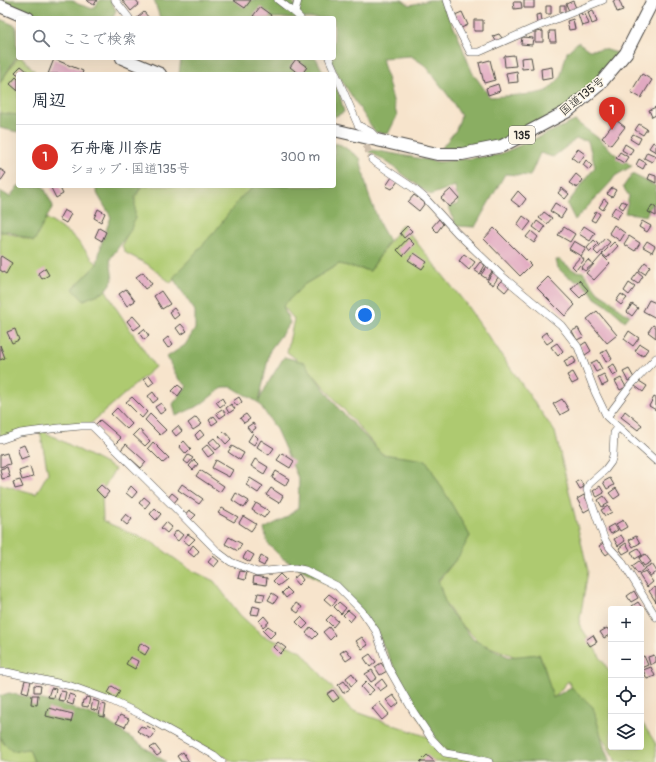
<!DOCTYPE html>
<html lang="ja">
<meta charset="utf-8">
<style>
:root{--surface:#fff;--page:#f2f2f3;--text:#1f2937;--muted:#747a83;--line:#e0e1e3;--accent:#d93025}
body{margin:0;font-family:Pangolin,"Klee One",sans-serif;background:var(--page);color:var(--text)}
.controls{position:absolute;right:12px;bottom:12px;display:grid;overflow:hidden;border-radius:4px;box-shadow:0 4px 16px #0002}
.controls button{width:36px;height:36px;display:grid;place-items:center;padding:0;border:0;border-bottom:1px solid var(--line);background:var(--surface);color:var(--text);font:20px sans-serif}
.you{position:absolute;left:365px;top:315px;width:14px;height:14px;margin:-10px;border:3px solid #fff;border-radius:50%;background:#1a73e8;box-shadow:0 0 0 6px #1a73e833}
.badge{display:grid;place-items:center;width:26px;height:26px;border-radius:50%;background:var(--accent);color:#fff;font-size:13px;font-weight:700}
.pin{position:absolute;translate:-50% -33px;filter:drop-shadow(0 1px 2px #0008)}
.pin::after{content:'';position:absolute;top:21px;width:14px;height:12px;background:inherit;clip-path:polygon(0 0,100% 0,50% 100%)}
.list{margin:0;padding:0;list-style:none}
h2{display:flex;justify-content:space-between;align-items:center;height:52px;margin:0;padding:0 16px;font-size:17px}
h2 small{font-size:13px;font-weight:400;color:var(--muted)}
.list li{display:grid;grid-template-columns:26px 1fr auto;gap:12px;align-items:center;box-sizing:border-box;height:64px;padding:0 16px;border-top:1px solid var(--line)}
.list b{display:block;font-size:15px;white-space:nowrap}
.list p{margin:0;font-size:13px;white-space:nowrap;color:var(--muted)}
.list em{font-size:13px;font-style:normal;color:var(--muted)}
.icon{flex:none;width:22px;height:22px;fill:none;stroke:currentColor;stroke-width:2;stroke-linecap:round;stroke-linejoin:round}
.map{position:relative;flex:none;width:656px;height:762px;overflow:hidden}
.search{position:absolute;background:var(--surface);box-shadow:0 4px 16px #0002;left:16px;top:16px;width:320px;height:44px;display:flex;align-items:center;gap:10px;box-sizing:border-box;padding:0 14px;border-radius:4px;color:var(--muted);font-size:15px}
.panel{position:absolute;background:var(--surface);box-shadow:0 4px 16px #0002;left:16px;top:72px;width:320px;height:116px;border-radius:4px}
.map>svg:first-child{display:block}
.green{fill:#aeca70;stroke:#6c7a4e}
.forest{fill:#8aae62;stroke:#5a6c46}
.building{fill:#e1a9c1}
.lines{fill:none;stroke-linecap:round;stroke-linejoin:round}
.minor-tunnel{stroke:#cebfac;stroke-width:7;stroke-dasharray:7 3.5;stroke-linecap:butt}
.minor-casing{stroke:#4a4743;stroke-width:8}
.trunk-casing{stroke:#4a4743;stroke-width:14}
.minor{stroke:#fff;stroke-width:7}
.trunk{stroke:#fff;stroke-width:12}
.labels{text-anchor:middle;stroke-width:3;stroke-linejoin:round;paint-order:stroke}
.shield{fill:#fcf5e5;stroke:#6a6863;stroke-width:1}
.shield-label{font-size:11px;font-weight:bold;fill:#2b2b2b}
.street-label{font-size:12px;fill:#2b2b2b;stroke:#fcf5e5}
</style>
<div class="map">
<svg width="656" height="762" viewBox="0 0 656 762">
<rect width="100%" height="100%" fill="#fcf5e5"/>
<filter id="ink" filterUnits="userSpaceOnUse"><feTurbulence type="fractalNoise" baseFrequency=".025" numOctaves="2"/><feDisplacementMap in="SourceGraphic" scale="8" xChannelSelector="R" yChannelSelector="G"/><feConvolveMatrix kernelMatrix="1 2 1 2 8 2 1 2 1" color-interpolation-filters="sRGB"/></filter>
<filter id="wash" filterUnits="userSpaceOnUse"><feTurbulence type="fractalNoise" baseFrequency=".012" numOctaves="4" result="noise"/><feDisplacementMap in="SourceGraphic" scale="16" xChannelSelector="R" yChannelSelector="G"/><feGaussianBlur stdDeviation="0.9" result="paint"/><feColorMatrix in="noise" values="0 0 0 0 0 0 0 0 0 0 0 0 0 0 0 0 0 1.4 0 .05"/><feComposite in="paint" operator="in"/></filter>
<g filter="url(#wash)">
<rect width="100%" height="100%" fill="#f7e4cc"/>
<!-- green -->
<path class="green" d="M 18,57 L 18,58 L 23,58 L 37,74 L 18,74 L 18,120 L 0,115 L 0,83 Z
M 142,186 L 258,186 L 242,200 L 171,283 L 147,264 L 126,253 L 122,246 L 131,227 L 135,197 Z
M 46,218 L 74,237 L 97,264 L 73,289 L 84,300 L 106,290 L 116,308 L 155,367 L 88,426 L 43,431 L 115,469 L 102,491 L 103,521 L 152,542 L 189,569 L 214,581 L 240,615 L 263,636 L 301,651 L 351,710 L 431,738 L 513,762 L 234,762 L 133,710 L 14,673 L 0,672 L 0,484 L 36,494 L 48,473 L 40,431 L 0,440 L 0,232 L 5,232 L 34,241 Z
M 402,224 L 465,303 L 555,432 L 588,571 L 579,624 L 611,674 L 611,747 L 641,747 L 641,721 L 656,744 L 656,762 L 615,762 L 615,759 L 568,681 L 553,699 L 544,666 L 539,654 L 516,657 L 480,643 L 460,623 L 433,588 L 454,562 L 470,536 L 426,461 L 382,454 L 308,368 L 287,352 L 294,319 L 283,306 L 305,284 L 339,264 L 370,271 L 386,247 Z
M 0,736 L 29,749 L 34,762 L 0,762 Z"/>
<!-- forest -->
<path class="forest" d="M 0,0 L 72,0 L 78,4 L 93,9 L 100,0 L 110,0 L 116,10 L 113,18 L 37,18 L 30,14 L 0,5 Z
M 154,0 L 289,0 L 293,2 L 296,7 L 297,0 L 402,0 L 410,5 L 429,0 L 441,0 L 458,36 L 472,72 L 490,97 L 534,94 L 547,91 L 560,78 L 567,52 L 578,42 L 589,50 L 604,49 L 620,54 L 596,84 L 546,123 L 510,142 L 448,154 L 440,150 L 456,130 L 461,116 L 450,98 L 426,66 L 411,56 L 382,58 L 397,116 L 388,134 L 375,132 L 340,78 L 329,58 L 334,58 L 334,18 L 160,18 Z
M 0,19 L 16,26 L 17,56 L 0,83 Z
M 181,58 L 316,58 L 321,68 L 325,74 L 179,74 Z
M 334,85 L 339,92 L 344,112 L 334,117 Z
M 0,113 L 18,115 L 18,132 L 0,128 Z
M 575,121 L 598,138 L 615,154 L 632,166 L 615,176 L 611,182 L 575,220 L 567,204 L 595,167 L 588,141 L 576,139 L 553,157 L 540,153 L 530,176 L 505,174 L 475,227 L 456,226 L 449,207 L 458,204 L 455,186 L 430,195 L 387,162 L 368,151 L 373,150 L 439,162 L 498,155 Z
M 334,143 L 341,145 L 360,158 L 368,193 L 380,225 L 389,241 L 370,271 L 339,264 L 305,284 L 283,306 L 290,323 L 270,350 L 259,401 L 268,383 L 284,357 L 304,362 L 339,409 L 382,454 L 426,460 L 470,536 L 459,556 L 438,580 L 447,608 L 474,640 L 509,657 L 539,654 L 544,666 L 553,698 L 571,687 L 593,707 L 605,750 L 610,762 L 494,762 L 449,753 L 425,729 L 376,631 L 347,596 L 282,558 L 268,544 L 264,529 L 285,518 L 298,508 L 299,480 L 276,429 L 259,403 L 232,387 L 223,387 L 200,405 L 176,416 L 173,404 L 187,386 L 177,377 L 167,357 L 185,345 L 195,329 L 195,311 L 173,278 L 216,230 L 241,197 L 255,186 L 334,186 Z
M 632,174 L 656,186 L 656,204 L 652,203 L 646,216 L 635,214 L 625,213 L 629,196 L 623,187 Z
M 18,186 L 43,186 L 53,206 L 34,241 L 8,231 L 0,232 L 0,191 L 10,197 Z
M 95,186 L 141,186 L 135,198 L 135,218 L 130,231 L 110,259 L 113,280 L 104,292 L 83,300 L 73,289 L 97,264 L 102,241 L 111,217 L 98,195 Z
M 556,260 L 560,260 L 575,271 L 583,272 L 598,292 L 609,299 L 623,312 L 630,315 L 625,321 L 609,307 L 595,298 L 589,289 L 564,274 L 558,268 Z
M 9,693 L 57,703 L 105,720 L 166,762 L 34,762 L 29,749 L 12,751 L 4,744 L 0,737 L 0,696 Z"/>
<g id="blocks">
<!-- building -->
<path class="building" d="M 86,0 L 97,0 L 94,5 Z
M 122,0 L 136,0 L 139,4 L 131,11 Z
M 233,0 L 251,0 L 245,8 Z
M 524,0 L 534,0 L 534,8 L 524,8 Z
M 617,0 L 619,0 L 623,10 L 617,12 L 613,1 Z
M 573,1 L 576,8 L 569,11 L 566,4 Z
M 513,2 L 521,2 L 522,8 L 514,9 Z
M 560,5 L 565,5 L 565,12 L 560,12 Z
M 546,6 L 551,6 L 551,14 L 546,14 Z
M 260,7 L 271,15 L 269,18 L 257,18 L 253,16 Z
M 593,10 L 597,22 L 592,24 L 588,12 Z
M 144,12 L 149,18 L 137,18 Z
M 462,12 L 468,25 L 461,28 L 455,15 Z
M 581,13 L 582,15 L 585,14 L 589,24 L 582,26 L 578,14 Z
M 541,14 L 542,22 L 537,23 L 536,15 Z
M 573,19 L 575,29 L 569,30 L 567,21 Z
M 474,20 L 483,20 L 483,31 L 474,31 Z
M 543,31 L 543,42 L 535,42 L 535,32 Z
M 549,31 L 555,31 L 556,42 L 550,42 Z
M 499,34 L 502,38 L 496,41 L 493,36 Z
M 522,37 L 533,38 L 532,45 L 521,44 Z
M 514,55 L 516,66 L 505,67 L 504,56 Z
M 531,57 L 533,68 L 522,69 L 521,58 Z
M 54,59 L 83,71 L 82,74 L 48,74 Z
M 296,59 L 307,67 L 302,74 L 299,74 L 290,67 Z
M 490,60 L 495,80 L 484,83 L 479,63 Z
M 21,66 L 27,71 L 24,74 L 17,74 L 15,72 Z
M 552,67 L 553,78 L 542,80 L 541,69 Z
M 517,71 L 518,82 L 508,83 L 506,73 Z
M 642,74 L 652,80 L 641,98 L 631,92 Z
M 16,77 L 18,79 L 18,91 L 10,84 Z
M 498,84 L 500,91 L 488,95 L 486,88 Z
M 656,107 L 656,115 L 652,117 L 649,110 Z
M 616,120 L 625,127 L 611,145 L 602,138 Z
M 639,124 L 647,129 L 643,135 L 635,130 Z
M 633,134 L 641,138 L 638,144 L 630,139 Z
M 653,142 L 656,144 L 656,152 L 649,148 Z
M 625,144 L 633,149 L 630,155 L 622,150 Z
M 578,149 L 585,154 L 579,163 L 571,157 Z
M 620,152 L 628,157 L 624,163 L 616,158 Z
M 647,152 L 656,156 L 652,162 L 644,158 Z
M 639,159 L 646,163 L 643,169 L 636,165 Z
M 586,160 L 592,165 L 589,170 L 583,165 Z
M 0,169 L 6,173 L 0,182 Z
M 576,174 L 583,180 L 577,188 L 569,183 Z
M 650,174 L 656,176 L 656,183 L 648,179 Z
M 392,177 L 398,181 L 392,189 L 386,186 Z
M 56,186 L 59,186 L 63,194 L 56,198 L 51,188 Z
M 562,188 L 569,194 L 565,199 L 558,193 Z
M 612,188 L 616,190 L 612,197 L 607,194 Z
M 451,189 L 459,198 L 449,207 L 441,198 Z
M 518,191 L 526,199 L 520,207 L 511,200 Z
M 414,195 L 425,203 L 419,211 L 408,202 Z
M 604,199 L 608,202 L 603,210 L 599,207 Z
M 622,201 L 627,203 L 623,209 L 619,206 Z
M 555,203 L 566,210 L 561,218 L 550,211 Z
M 652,205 L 656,208 L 656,216 L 648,212 Z
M 615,207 L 622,211 L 617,219 L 610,215 Z
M 98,209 L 105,213 L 101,222 L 94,218 Z
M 64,210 L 71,214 L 66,223 L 59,219 Z
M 596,211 L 600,214 L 595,222 L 591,220 Z
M 544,212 L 552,218 L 547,224 L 539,218 Z
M 523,216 L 531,222 L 524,231 L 517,225 Z
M 439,219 L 443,224 L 437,232 L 432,227 Z
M 537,221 L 545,227 L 541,233 L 533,227 Z
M 642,221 L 651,226 L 647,232 L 639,227 Z
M 614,225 L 625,233 L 620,241 L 609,233 Z
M 407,226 L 412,231 L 404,238 L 400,233 Z
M 584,226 L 595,233 L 590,241 L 579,234 Z
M 564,227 L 575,234 L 570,242 L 558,235 Z
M 99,228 L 106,232 L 102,241 L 95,237 Z
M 494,228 L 531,265 L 520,276 L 484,239 Z
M 531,231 L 538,237 L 534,243 L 526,237 Z
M 629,236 L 640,243 L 635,251 L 624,244 Z
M 408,238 L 414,244 L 403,256 L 397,250 Z
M 605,238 L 610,242 L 598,255 L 594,251 Z
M 594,240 L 598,244 L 590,252 L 587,248 Z
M 574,241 L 586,248 L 581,256 L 569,249 Z
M 647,241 L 655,246 L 652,252 L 643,247 Z
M 614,242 L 618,246 L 607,258 L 602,254 Z
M 414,253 L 427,262 L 422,269 L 408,260 Z
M 464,254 L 475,262 L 469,270 L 459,261 Z
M 602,255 L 610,263 L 594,280 L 586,273 Z
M 1,256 L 12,263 L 6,274 L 0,270 L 0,258 Z
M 581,256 L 584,260 L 576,270 L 572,266 Z
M 588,260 L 593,264 L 585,271 L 581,268 Z
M 480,262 L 485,265 L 480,274 L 474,270 Z
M 645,262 L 650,266 L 645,274 L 639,270 Z
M 487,266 L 493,270 L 487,279 L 481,275 Z
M 45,268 L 49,275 L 42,279 L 38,273 Z
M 143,272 L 152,284 L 145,289 L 136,277 Z
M 493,272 L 499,276 L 493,285 L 487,281 Z
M 638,272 L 643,276 L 638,284 L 632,280 Z
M 548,277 L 575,305 L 565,316 L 537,288 Z
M 502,280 L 510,286 L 505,292 L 497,285 Z
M 579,280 L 588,290 L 580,298 L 571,289 Z
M 629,283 L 635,287 L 629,295 L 624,291 Z
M 126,289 L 135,301 L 127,306 L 119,294 Z
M 161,291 L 170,304 L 162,309 L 154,296 Z
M 621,294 L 627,298 L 621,305 L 616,301 Z
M 649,300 L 656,303 L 656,318 L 643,311 Z
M 632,304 L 638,308 L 632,316 L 627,312 Z
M 174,308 L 179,315 L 174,319 L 169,312 Z
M 597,311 L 617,335 L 607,343 L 587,319 Z
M 133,316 L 141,325 L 134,330 L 127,321 Z
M 181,324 L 187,331 L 181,335 L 176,328 Z
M 653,325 L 656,327 L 656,338 L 648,332 Z
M 578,328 L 583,337 L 577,340 L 572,331 Z
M 15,329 L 19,340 L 12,343 L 7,332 Z
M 144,329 L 149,336 L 144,340 L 139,333 Z
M 629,331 L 639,338 L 633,346 L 624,339 Z
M 546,332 L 553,340 L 547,344 L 541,336 Z
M 168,337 L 173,344 L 168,348 L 163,341 Z
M 586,342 L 591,351 L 585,355 L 580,346 Z
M 557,343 L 563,351 L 558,356 L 551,347 Z
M 640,344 L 648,349 L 643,356 L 635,351 Z
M 0,345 L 5,358 L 0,360 Z
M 607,350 L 612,359 L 606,362 L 601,353 Z
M 573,356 L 576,362 L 567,367 L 564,361 Z
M 597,360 L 602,369 L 596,372 L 591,363 Z
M 614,364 L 618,373 L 613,376 L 608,367 Z
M 629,369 L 634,378 L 628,381 L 623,372 Z
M 573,372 L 578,381 L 572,384 L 567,375 Z
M 604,374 L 608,383 L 602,386 L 598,377 Z
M 149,375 L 154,382 L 149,386 L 144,379 Z
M 621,378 L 626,387 L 620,390 L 615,381 Z
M 639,381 L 647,386 L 643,392 L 635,386 Z
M 178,385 L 183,389 L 178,396 L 172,391 Z
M 153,392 L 158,399 L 153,403 L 148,396 Z
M 132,397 L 147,412 L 142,418 L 126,402 Z
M 239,397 L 242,402 L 237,406 L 233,401 Z
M 654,397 L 656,398 L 656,410 L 649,406 Z
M 222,398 L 225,403 L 220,407 L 216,402 Z
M 562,399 L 569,410 L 560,415 L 553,404 Z
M 161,403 L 166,410 L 160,414 L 155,407 Z
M 231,404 L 235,409 L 229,413 L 226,408 Z
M 117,408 L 132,424 L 127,429 L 111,414 Z
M 222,409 L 226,414 L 220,418 L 216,413 Z
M 625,411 L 642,425 L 638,430 L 621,417 Z
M 150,414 L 166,430 L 160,435 L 145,420 Z
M 246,414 L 250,419 L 244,423 L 240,418 Z
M 214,416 L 218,421 L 212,425 L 209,420 Z
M 196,417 L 202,424 L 193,430 L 188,423 Z
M 100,420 L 121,438 L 115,444 L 95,425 Z
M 253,423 L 256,428 L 251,432 L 247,427 Z
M 178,426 L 182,431 L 176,436 L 172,431 Z
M 139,429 L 150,441 L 145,446 L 133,435 Z
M 200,430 L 204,435 L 198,440 L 195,435 Z
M 224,431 L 231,439 L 226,444 L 219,436 Z
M 253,433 L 258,438 L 254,445 L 248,441 Z
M 214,438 L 221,446 L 216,450 L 209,442 Z
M 261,440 L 274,448 L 269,455 L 257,447 Z
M 184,441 L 191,449 L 186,454 L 179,446 Z
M 153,442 L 169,458 L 163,463 L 148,448 Z
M 126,444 L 146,462 L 141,468 L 121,450 Z
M 24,445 L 29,456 L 21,459 L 17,448 Z
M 207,445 L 214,453 L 208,457 L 202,449 Z
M 232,446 L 244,453 L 240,460 L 228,452 Z
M 7,453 L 10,464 L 0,467 L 0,455 Z
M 282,453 L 294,461 L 290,468 L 277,460 Z
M 188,455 L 193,458 L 188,464 L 184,461 Z
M 255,459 L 268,467 L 264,474 L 251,466 Z
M 194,460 L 198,464 L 193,470 L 189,466 Z
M 216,460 L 233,470 L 229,477 L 212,468 Z
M 7,467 L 10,477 L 2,479 L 0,469 Z
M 30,467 L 33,477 L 22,480 L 19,471 Z
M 200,470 L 224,486 L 220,492 L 196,476 Z
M 276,471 L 289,479 L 285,486 L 272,478 Z
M 250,478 L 263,486 L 258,493 L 246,485 Z
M 610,478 L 614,485 L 607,489 L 603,482 Z
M 20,480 L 23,487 L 15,489 L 13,482 Z
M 580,480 L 584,487 L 580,489 L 576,482 Z
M 182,484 L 203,499 L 199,504 L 178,490 Z
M 101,485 L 109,492 L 104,498 L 96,490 Z
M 131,486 L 137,492 L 132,498 L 126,493 Z
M 600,486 L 604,493 L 597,497 L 593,491 Z
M 271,488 L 283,496 L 279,503 L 266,495 Z
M 616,488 L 620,495 L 614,499 L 609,493 Z
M 172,493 L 178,498 L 173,504 L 167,499 Z
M 236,493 L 249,501 L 244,508 L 232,500 Z
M 584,495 L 591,508 L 584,512 L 577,499 Z
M 604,496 L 609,503 L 602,507 L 598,500 Z
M 144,497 L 150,502 L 145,508 L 139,503 Z
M 256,503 L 269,511 L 264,518 L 252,510 Z
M 608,506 L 612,512 L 605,516 L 601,510 Z
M 155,508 L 161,514 L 156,520 L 150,514 Z
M 222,508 L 238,517 L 234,522 L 218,513 Z
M 189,510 L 196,515 L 190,521 L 184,516 Z
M 126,514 L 132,519 L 127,525 L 121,520 Z
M 243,516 L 256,524 L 251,531 L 239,523 Z
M 623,520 L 627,527 L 620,531 L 616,524 Z
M 166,522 L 172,527 L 167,533 L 161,528 Z
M 614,524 L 618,530 L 611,534 L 607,528 Z
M 177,530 L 183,535 L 178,541 L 172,536 Z
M 188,534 L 195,539 L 189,545 L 183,540 Z
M 621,535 L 625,541 L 618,546 L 614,539 Z
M 636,536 L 640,543 L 633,547 L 629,540 Z
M 229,537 L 242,544 L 238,551 L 225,544 Z
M 603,543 L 610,552 L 606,555 L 599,546 Z
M 626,543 L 630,550 L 623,554 L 619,548 Z
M 193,545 L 199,551 L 194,557 L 188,552 Z
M 638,548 L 642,555 L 635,559 L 631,552 Z
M 247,551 L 254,555 L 250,562 L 243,558 Z
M 645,554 L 651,562 L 644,566 L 639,558 Z
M 213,556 L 219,561 L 214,567 L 208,562 Z
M 261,556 L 267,559 L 264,566 L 258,563 Z
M 639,561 L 644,569 L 638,574 L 632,566 Z
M 652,564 L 656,570 L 656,572 L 650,576 L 645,568 Z
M 240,571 L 247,572 L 245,580 L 238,578 Z
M 645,571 L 653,582 L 647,587 L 639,575 Z
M 280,574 L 286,580 L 278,586 L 273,581 Z
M 299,574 L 303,580 L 298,585 L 293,579 Z
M 254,576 L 267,578 L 266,585 L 253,583 Z
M 655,587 L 656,588 L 656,602 L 649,591 Z
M 287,588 L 292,593 L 286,598 L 282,593 Z
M 634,591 L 638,598 L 631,602 L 627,596 Z
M 258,593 L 265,594 L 263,601 L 256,600 Z
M 272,593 L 278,597 L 274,603 L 268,600 Z
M 329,594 L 337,600 L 332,606 L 324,599 Z
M 339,602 L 346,608 L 341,614 L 334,607 Z
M 638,602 L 643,609 L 633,609 L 632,606 Z
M 296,603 L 302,607 L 298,613 L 292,609 Z
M 253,606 L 260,608 L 258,615 L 251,614 Z
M 348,610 L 355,616 L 350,622 L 343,615 Z
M 331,615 L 338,621 L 333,627 L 326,620 Z
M 264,616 L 269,622 L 263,627 L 259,621 Z
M 301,617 L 308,624 L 303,629 L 296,622 Z
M 268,626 L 276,632 L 270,638 L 263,631 Z
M 311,627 L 318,634 L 313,639 L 306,633 Z
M 329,627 L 335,635 L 330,640 L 323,632 Z
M 607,628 L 611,634 L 604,638 L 600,632 Z
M 593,635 L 597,642 L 590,646 L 586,640 Z
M 362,637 L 368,645 L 362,649 L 356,641 Z
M 278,642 L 286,648 L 280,654 L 273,647 Z
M 141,643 L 149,648 L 145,655 L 137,650 Z
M 346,649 L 352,657 L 346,661 L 340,653 Z
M 370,654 L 376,662 L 370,667 L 364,658 Z
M 654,655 L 656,658 L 656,662 L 650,665 L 648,657 Z
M 644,656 L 648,665 L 641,668 L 641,657 Z
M 130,657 L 138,661 L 135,669 L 126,664 Z
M 381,663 L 387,671 L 380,675 L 375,667 Z
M 651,667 L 655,676 L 647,679 L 643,670 Z
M 372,670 L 377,678 L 371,682 L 365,674 Z
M 352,673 L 357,681 L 351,686 L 346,678 Z
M 382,679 L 387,686 L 380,691 L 375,685 Z
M 25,680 L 31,681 L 28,693 L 22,691 Z
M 344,681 L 350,689 L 343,693 L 338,685 Z
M 366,682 L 374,690 L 368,695 L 361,687 Z
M 34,685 L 41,686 L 40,692 L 34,692 Z
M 112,686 L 120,691 L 116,698 L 108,693 Z
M 51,688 L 56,689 L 54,698 L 48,697 Z
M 333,690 L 339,698 L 333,702 L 327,694 Z
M 61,691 L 66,692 L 64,701 L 58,700 Z
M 69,694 L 75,696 L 73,705 L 67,703 Z
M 32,695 L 38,695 L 37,705 L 31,704 Z
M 393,695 L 399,703 L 393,708 L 386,700 Z
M 86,697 L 90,698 L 88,707 L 82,706 L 83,700 L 85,700 Z
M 93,700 L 99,702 L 97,711 L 91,709 Z
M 379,702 L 389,714 L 382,720 L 372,708 Z
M 101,704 L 106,705 L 104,717 L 99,716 Z
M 48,708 L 73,714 L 71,722 L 46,716 Z
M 120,715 L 129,719 L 125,727 L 116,723 Z
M 141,726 L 146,729 L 147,726 L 156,731 L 151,739 L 137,731 Z
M 155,745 L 161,753 L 157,756 L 150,748 Z
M 183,752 L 189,762 L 181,762 L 177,756 Z
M 427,755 L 435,762 L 420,762 Z"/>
</g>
</g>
<g filter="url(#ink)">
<use href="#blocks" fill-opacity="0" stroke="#4a4743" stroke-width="1"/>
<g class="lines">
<!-- minor-tunnel -->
<path class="minor-tunnel" d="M 362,136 L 372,160"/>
<!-- minor casing -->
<g class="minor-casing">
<path id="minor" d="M 115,0 L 129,18
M 278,0 L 295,13 L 300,18
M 447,0 L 454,21 L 470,52 L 479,52 L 534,28 L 603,0
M 295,13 L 298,0
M 329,58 L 358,125 L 371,132 L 378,139
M 372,160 L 412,187 L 425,198 L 457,233 L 502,276 L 561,325 L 578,347 L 595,392 L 607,417 L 656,461
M 607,417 L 631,385 L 656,358
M 618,428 L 614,433 L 613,455 L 611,462 L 605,470 L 589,484 L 587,490 L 604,538 L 610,548 L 621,560 L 656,617
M 0,440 L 20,433 L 59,428 L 81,426 L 92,426 L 175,508 L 219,553 L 231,562 L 257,572 L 295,568 L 305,570 L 337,586 L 362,611 L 376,631 L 388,667 L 413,711 L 431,738 L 445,753 L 470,757 L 489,762
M 0,672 L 7,672 L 71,686 L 110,700 L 140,714 L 214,755 L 222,762"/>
</g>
<!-- trunk casing -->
<g class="trunk-casing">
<path id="trunk" d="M 0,6 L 28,18
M 122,58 L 160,74
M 334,130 L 437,154 L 462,154 L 502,146 L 568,111 L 599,85 L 626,53 L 653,0"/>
</g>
<!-- minor -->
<use href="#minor" class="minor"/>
<!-- trunk -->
<use href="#trunk" class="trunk"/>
</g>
</g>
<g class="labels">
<!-- shield labels -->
<rect class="shield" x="509" y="126" width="26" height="18" rx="3"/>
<g class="shield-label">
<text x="522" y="139">135</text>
</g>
<!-- street labels -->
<g class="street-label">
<text transform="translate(582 96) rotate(-39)" y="4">国道135号</text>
</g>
</g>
</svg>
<div class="controls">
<button>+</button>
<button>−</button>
<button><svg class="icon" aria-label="locate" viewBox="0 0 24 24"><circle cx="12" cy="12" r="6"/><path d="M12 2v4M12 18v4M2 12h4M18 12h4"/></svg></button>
<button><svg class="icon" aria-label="layers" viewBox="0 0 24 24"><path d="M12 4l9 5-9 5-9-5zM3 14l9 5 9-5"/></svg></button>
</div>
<div class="you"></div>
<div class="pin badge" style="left:612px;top:130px">1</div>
<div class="search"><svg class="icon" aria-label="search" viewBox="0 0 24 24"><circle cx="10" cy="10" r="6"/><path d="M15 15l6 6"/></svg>ここで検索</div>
<section class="panel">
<h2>周辺<small></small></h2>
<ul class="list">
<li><span class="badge">1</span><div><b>石舟庵 川奈店</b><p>ショップ · 国道135号</p></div><em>300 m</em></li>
</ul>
</section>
</div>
